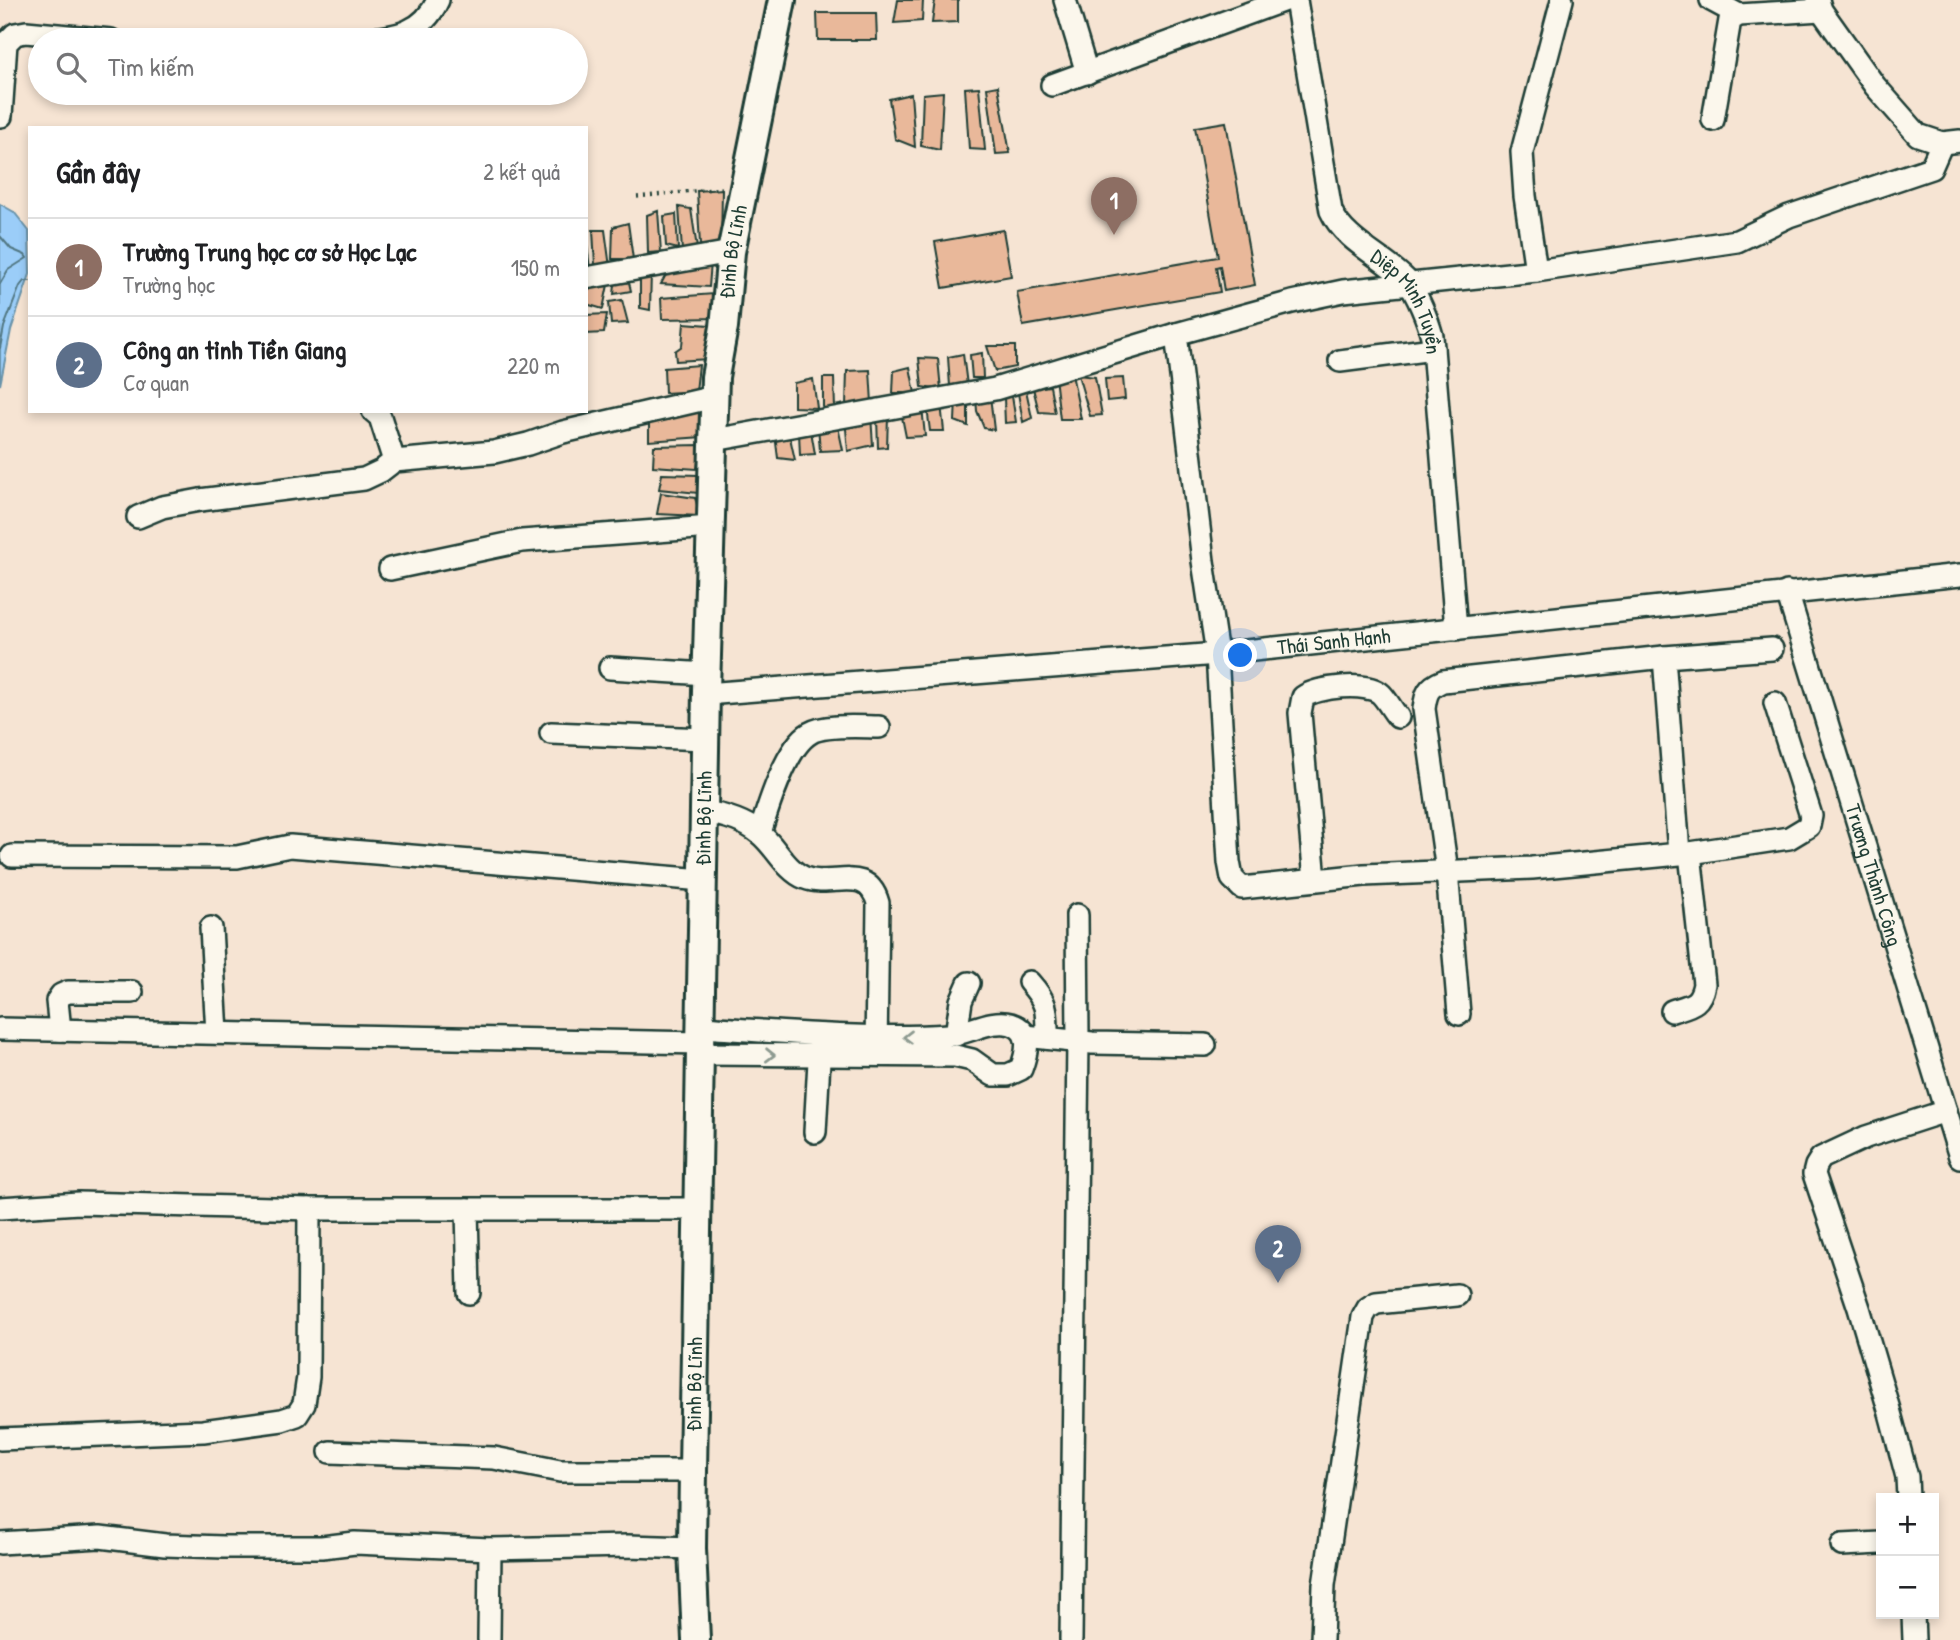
<!DOCTYPE html>
<html lang="vi">
<meta charset="utf-8">
<style>
:root{--surface:#fff;--page:#f2f2f2;--text:#202124;--muted:#757577;--line:#e0e0e0;--accent:#2563eb}
body{margin:0;font-family:"Patrick Hand",sans-serif;background:var(--page);color:var(--text)}
.controls{position:absolute;right:21px;bottom:21px;display:grid;overflow:hidden;border-radius:0px;box-shadow:0 4px 10px #0003}
.controls button{width:63px;height:63px;display:grid;place-items:center;padding:0;border:0;border-bottom:2px solid var(--line);background:var(--surface);color:var(--text);font:35px sans-serif}
.you{position:absolute;left:1241px;top:656px;width:24px;height:24px;margin:-18px;border:5px solid #fff;border-radius:50%;background:#1a73e8;box-shadow:0 0 0 10px #1a73e833}
.badge{display:grid;place-items:center;width:46px;height:46px;border-radius:50%;background:var(--accent);color:#fff;font-size:23px;font-weight:700}
.pin{position:absolute;translate:-50% -58px;filter:drop-shadow(0 2px 4px #0008)}
.pin::after{content:'';position:absolute;top:37px;width:24px;height:21px;background:inherit;clip-path:polygon(0 0,100% 0,50% 100%)}
.list{margin:0;padding:0;list-style:none}
h2{display:flex;justify-content:space-between;align-items:center;height:91px;margin:0;padding:0 28px;font-size:30px}
h2 small{font-size:23px;font-weight:400;color:var(--muted)}
.list li{display:grid;grid-template-columns:46px 1fr auto;gap:21px;align-items:center;box-sizing:border-box;height:98px;padding:0 28px;border-top:2px solid var(--line)}
.list b{display:block;font-size:26px;white-space:nowrap}
.list p{margin:0;font-size:23px;white-space:nowrap;color:var(--muted)}
.list em{font-size:23px;font-style:normal;color:var(--muted)}
.icon{flex:none;width:38px;height:38px;fill:none;stroke:currentColor;stroke-width:2;stroke-linecap:round;stroke-linejoin:round}
.map{position:relative;flex:none;width:1960px;height:1640px;overflow:hidden}
.search{position:absolute;background:var(--surface);box-shadow:0 4px 10px #0003;left:28px;top:28px;width:560px;height:77px;display:flex;align-items:center;gap:18px;box-sizing:border-box;padding:0 24px;border-radius:38px;color:var(--muted);font-size:26px}
.panel{position:absolute;background:var(--surface);box-shadow:0 4px 10px #0003;left:28px;top:126px;width:560px;height:287px;border-radius:0px}
.map>svg:first-child{display:block}
.water{fill:#9bcdf8;stroke:#6993aa;stroke-width:2}
.lines{fill:none;stroke-linecap:round;stroke-linejoin:round}
.shore{stroke:#517782;stroke-width:2}
.building{fill:#e9b89a;stroke:#1f3d34;stroke-width:2}
.minor-casing{stroke:#1f3d34;stroke-width:26}
.major-casing{stroke:#1f3d34;stroke-width:32}
.path{stroke:#1f3d34;stroke-width:3.5;stroke-dasharray:2 5;stroke-linecap:butt}
.minor{stroke:#fbf7ec;stroke-width:21}
.major{stroke:#fbf7ec;stroke-width:26}
.oneway{stroke:#8d9a90}
.labels{text-anchor:middle;stroke-width:7;stroke-linejoin:round;paint-order:stroke}
.street-label{font-size:21px;fill:#1f3d34;stroke:#fbf7ec}
</style>
<div class="map">
<svg width="1960" height="1640" viewBox="0 0 1960 1640">
<rect width="100%" height="100%" fill="#f6e4d3"/>
<filter id="ink" filterUnits="userSpaceOnUse"><feTurbulence type="fractalNoise" baseFrequency=".0143" numOctaves="2"/><feDisplacementMap in="SourceGraphic" scale="14" xChannelSelector="R" yChannelSelector="G"/><feConvolveMatrix kernelMatrix="1 2 1 2 8 2 1 2 1" color-interpolation-filters="sRGB"/></filter>
<g filter="url(#ink)">
<!-- water -->
<path class="water" d="M 0,204 L 14,212 L 29,231 L 30,274 L 11,330 L 0,385 Z"/>
<g class="lines">
<!-- shore -->
<path class="shore" d="M 0,236 L 11,249 L 25,255 L 27,258 L 8,270 L 0,284
M 0,348 L 4,327 L 20,286 L 24,281 L 30,281"/>
</g>
<!-- building -->
<path class="building" d="M 898,0 L 923,0 L 922,21 L 894,23 Z
M 935,0 L 958,0 L 958,22 L 932,23 Z
M 817,13 L 876,13 L 877,40 L 818,40 Z
M 998,86 L 1010,153 L 996,154 L 987,88 Z
M 979,87 L 985,150 L 969,149 L 965,88 Z
M 943,92 L 940,150 L 921,146 L 923,94 Z
M 911,94 L 915,147 L 895,139 L 889,99 Z
M 1226,122 L 1255,285 L 1224,291 L 1220,266 L 1216,267 L 1220,292 L 1023,326 L 1017,292 L 1218,257 L 1195,127 Z
M 722,189 L 721,251 L 700,245 L 697,191 Z
M 679,207 L 691,209 L 697,248 L 682,251 Z
M 658,211 L 661,252 L 648,253 L 647,215 Z
M 676,214 L 678,249 L 666,246 L 664,216 Z
M 628,223 L 633,259 L 612,259 L 613,227 Z
M 593,230 L 605,230 L 610,267 L 595,265 Z
M 1003,230 L 1011,276 L 943,288 L 935,242 Z
M 586,237 L 590,269 L 586,270 Z
M 711,262 L 709,287 L 661,284 L 670,267 Z
M 651,272 L 650,310 L 640,308 L 640,273 Z
M 627,274 L 631,291 L 614,294 L 616,276 Z
M 609,280 L 603,309 L 586,304 L 586,281 Z
M 714,294 L 718,318 L 662,319 L 661,298 Z
M 622,300 L 628,323 L 611,324 L 609,302 Z
M 607,314 L 604,333 L 586,334 L 586,315 Z
M 684,323 L 709,325 L 708,359 L 676,361 L 675,351 L 682,346 Z
M 987,346 L 1015,346 L 1015,367 L 995,371 Z
M 982,353 L 983,378 L 972,378 L 970,355 Z
M 963,354 L 967,385 L 950,386 L 948,357 Z
M 919,358 L 938,359 L 941,390 L 922,387 Z
M 699,365 L 696,391 L 665,393 L 664,368 Z
M 910,367 L 915,393 L 893,393 L 894,371 Z
M 870,370 L 872,403 L 846,405 L 847,371 Z
M 1072,374 L 1081,419 L 1060,419 L 1055,377 Z
M 1078,375 L 1095,377 L 1102,415 L 1090,416 Z
M 823,378 L 834,378 L 835,409 L 823,412 Z
M 1123,378 L 1125,399 L 1107,401 L 1105,379 Z
M 813,379 L 817,408 L 794,407 L 794,383 Z
M 1050,386 L 1055,413 L 1039,412 L 1033,388 Z
M 1026,390 L 1032,418 L 1023,422 L 1018,393 Z
M 990,396 L 994,430 L 984,428 L 977,411 L 976,398 Z
M 1012,396 L 1016,422 L 1005,423 L 1004,398 Z
M 968,399 L 968,426 L 955,421 L 956,400 Z
M 941,404 L 944,431 L 930,431 L 927,407 Z
M 922,407 L 925,436 L 906,437 L 901,412 Z
M 701,411 L 702,437 L 649,441 L 649,420 Z
M 871,416 L 873,445 L 848,451 L 845,418 Z
M 888,416 L 887,447 L 878,448 L 877,417 Z
M 837,422 L 843,450 L 820,451 L 818,425 Z
M 811,431 L 815,454 L 800,455 L 799,432 Z
M 789,433 L 795,460 L 778,458 L 775,435 Z
M 700,445 L 697,469 L 653,466 L 654,446 Z
M 662,474 L 699,475 L 698,493 L 659,489 Z
M 661,493 L 695,498 L 700,516 L 657,514 Z"/>
<g class="lines">
<!-- minor casing -->
<g class="minor-casing">
<g id="minor">
<path d="M 1065,0 L 1087,73"/>
<path id="s1" d="M 1296,0 L 1331,211 C 1345,242 1384,257 1407,281 C 1417,293 1428,321 1432,336 L 1456,629"/>
<path d="M 1711,0 L 1739,15"/>
<path d="M 1818,0 L 1821,10 L 1875,86 L 1918,135 L 1942,143 L 1960,141"/>
<path d="M 363,40 C 397,37 423,33 438,0"/>
<path d="M 1052,85 L 1285,0"/>
<path d="M 1,116 L 6,43 L 15,34 L 26,32 L 111,40"/>
<path d="M 1713,120 L 1730,20 L 1739,15 L 1821,10"/>
<path d="M 1536,271 L 1525,196 L 1522,152 L 1562,0"/>
<path d="M 586,278 L 731,252"/>
<path d="M 1176,334 L 1203,561 L 1217,654 L 1229,862 L 1232,878 L 1242,888 L 1364,875 L 1532,868 L 1690,853 L 1789,838 L 1809,826 L 1811,816 L 1775,703"/>
<path d="M 1340,361 L 1433,349"/>
<path d="M 373,411 L 380,417 L 394,461"/>
<path d="M 714,440 L 995,389 L 1176,334 L 1292,302 L 1343,291 L 1536,271 L 1737,241 L 1789,216 L 1931,168 L 1942,143"/>
<path d="M 138,517 L 162,507 L 200,500 L 364,479 L 381,471 L 394,461 L 494,452 L 528,444 L 563,432 L 714,397"/>
<path d="M 390,569 L 522,541 L 711,527"/>
<path id="s2" d="M 1787,592 L 1960,1157"/>
<path d="M 1664,657 L 1772,649"/>
<path d="M 610,668 L 707,674"/>
<path id="s3" d="M 706,694 L 1217,654 L 1960,575"/>
<path d="M 551,733 L 706,739"/>
<path d="M 704,812 C 724,815 743,820 759,833 C 775,845 785,870 805,878 C 832,889 867,863 878,903 L 876,1050"/>
<path d="M 760,833 C 768,807 786,747 810,733 C 824,724 862,727 879,727"/>
<path d="M 12,856 L 237,857 L 290,846 L 703,880"/>
<path d="M 1315,880 L 1300,713 L 1303,697 C 1317,687 1367,681 1381,694 C 1387,700 1392,710 1398,717"/>
<path d="M 211,928 L 217,1033"/>
<path d="M 1029,982 C 1048,1003 1047,1010 1047,1038"/>
<path d="M 1672,1011 C 1691,1005 1700,1005 1704,984 L 1690,853"/>
<path d="M 1459,1014 L 1447,871 L 1424,709 C 1426,693 1428,687 1443,681 L 1664,657 L 1679,853"/>
<path d="M 701,1027 C 783,1032 866,1040 948,1035 C 968,1034 991,1018 1011,1024 C 1033,1031 1027,1053 1021,1069 L 1008,1075 L 993,1075 L 972,1060 L 955,1056 L 701,1054"/>
<path d="M 0,1029 L 701,1043"/>
<path d="M 60,1030 L 57,1001 L 61,995 L 68,992 L 132,992"/>
<path d="M 956,1035 L 961,1001 L 969,983"/>
<path d="M 1025,1036 L 1092,1043 L 1205,1045"/>
<path d="M 815,1132 L 820,1043"/>
<path d="M 0,1208 L 79,1203 L 309,1209 L 697,1209"/>
<path d="M 467,1209 L 469,1293"/>
<path d="M 0,1439 L 203,1431 L 282,1420 L 297,1415 L 304,1404 L 308,1377 L 309,1209"/>
<path d="M 330,1452 L 494,1458 L 560,1471 L 693,1471"/>
<path d="M 1908,1498 L 1907,1477 L 1890,1413 L 1859,1308 L 1814,1174 L 1816,1166 L 1821,1158 L 1866,1137 L 1946,1111"/>
<path d="M 0,1543 L 100,1537 L 165,1545 L 223,1547 L 322,1547 L 355,1543 L 490,1549 L 628,1546 L 692,1548"/>
<path d="M 1842,1545 L 1881,1543"/>
<path d="M 1913,1614 L 1914,1640"/>
<path d="M 489,1640 L 490,1549"/>
<path d="M 1071,1640 L 1078,1040 L 1077,915"/>
<path d="M 1322,1640 L 1324,1585 L 1363,1317 L 1368,1308 L 1376,1303 L 1457,1295"/>
</g>
</g>
<!-- major casing -->
<g class="major-casing">
<g id="major">
<path id="s4" d="M 696,1640 L 692,1548 L 693,1471 L 706,690 L 715,377 L 724,327 L 731,252 L 782,0"/>
</g>
</g>
<!-- path -->
<path class="path" d="M 637,197 L 722,188"/>
<!-- minor -->
<use href="#minor" class="minor"/>
<!-- major -->
<use href="#major" class="major"/>
</g>
<!-- one-way arrows -->
<defs><path id="oneway-chevron" d="M-2-3.5L2.5 0L-2 3.5" fill="none" stroke-width="1.6" stroke-linecap="round" stroke-linejoin="round" transform="scale(1.75)"/></defs>
<g class="oneway">
<use href="#oneway-chevron" transform="translate(908 1037) rotate(180)"/>
<use href="#oneway-chevron" transform="translate(770 1055) rotate(1)"/>
</g>
</g>
<g class="labels">
<!-- street labels -->
<g class="street-label">
<text dy="7" stroke="none"><textPath href="#s4" startOffset="1390">Đinh Bộ Lĩnh</textPath></text>
<text dy="7" stroke="none"><textPath href="#s1" startOffset="336">Diệp Minh Tuyền</textPath></text>
<text dy="7" stroke="none"><textPath href="#s3" startOffset="630">Thái Sanh Hạnh</textPath></text>
<text dy="7" stroke="none"><textPath href="#s4" startOffset="822">Đinh Bộ Lĩnh</textPath></text>
<text dy="7" stroke="none"><textPath href="#s2" startOffset="296">Trương Thành Công</textPath></text>
<text dy="7" stroke="none"><textPath href="#s4" startOffset="256">Đinh Bộ Lĩnh</textPath></text>
</g>
</g>
</svg>
<div class="controls">
<button>+</button>
<button>−</button>
</div>
<div class="you"></div>
<div class="pin badge" style="left:1114px;top:235px;background:#8d6e63">1</div>
<div class="pin badge" style="left:1278px;top:1283px;background:#5c6f8a">2</div>
<div class="search"><svg class="icon" aria-label="search" viewBox="0 0 24 24"><circle cx="10" cy="10" r="6"/><path d="M15 15l6 6"/></svg>Tìm kiếm</div>
<section class="panel">
<h2>Gần đây<small>2 kết quả</small></h2>
<ul class="list">
<li><span class="badge" style="background:#8d6e63">1</span><div><b>Trường Trung học cơ sở Học Lạc</b><p>Trường học</p></div><em>150 m</em></li>
<li><span class="badge" style="background:#5c6f8a">2</span><div><b>Công an tỉnh Tiền Giang</b><p>Cơ quan</p></div><em>220 m</em></li>
</ul>
</section>
</div>
